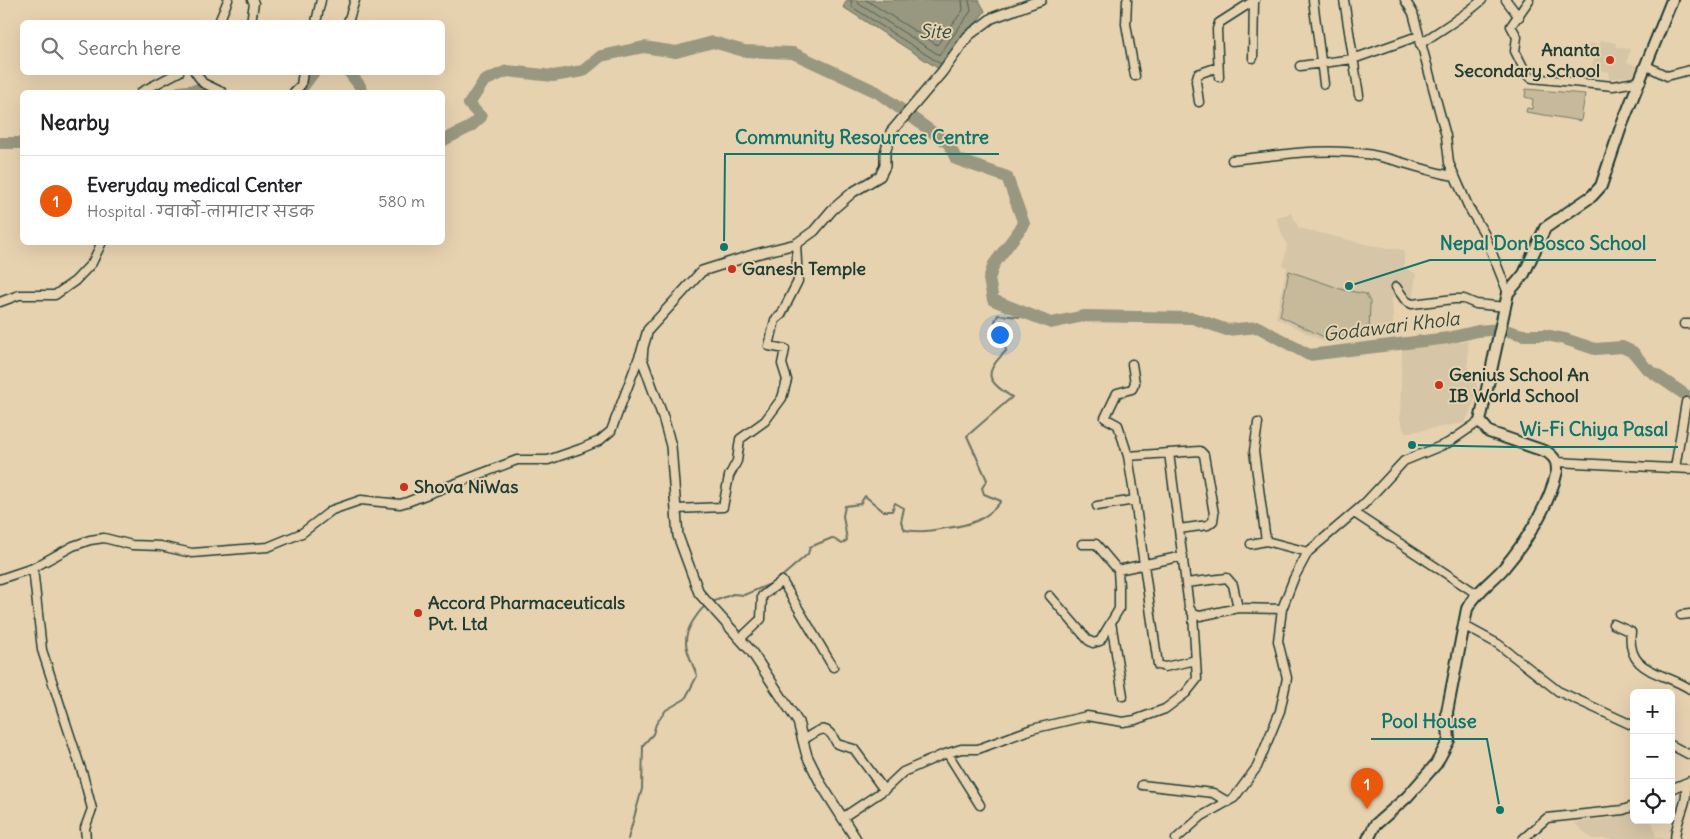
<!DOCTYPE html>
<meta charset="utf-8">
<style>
:root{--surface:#fff;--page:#f2f2f2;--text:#202124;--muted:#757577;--line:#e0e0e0;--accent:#ea580c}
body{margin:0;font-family:Delius,"Playpen Sans Deva",sans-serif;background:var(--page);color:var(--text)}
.controls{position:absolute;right:15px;bottom:15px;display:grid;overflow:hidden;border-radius:8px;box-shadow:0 5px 20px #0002}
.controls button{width:45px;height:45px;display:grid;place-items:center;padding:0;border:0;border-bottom:1px solid var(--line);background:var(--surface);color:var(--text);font:25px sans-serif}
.you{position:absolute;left:999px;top:334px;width:18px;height:18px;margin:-12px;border:4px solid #fff;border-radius:50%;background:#1a73e8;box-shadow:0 0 0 8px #1a73e833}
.badge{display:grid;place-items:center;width:32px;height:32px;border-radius:50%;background:var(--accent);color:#fff;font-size:16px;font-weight:700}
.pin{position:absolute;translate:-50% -41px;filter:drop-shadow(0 1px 2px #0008)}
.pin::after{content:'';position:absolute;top:26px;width:18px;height:15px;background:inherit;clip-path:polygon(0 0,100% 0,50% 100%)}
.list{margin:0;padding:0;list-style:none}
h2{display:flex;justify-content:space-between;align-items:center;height:65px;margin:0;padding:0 20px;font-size:21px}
h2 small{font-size:16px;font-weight:400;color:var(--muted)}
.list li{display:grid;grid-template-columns:32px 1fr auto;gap:15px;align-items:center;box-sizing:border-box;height:90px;padding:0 20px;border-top:1px solid var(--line)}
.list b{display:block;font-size:19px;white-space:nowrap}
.list p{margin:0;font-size:16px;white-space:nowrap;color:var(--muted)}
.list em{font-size:16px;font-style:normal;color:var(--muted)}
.icon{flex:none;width:28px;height:28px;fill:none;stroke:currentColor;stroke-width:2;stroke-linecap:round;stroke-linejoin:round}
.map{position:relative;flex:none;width:1690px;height:839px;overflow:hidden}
.search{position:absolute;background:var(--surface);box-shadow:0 5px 20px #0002;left:20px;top:20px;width:425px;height:55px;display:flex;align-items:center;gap:12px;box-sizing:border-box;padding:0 18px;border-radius:8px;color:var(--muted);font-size:19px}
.panel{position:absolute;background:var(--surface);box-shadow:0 5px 20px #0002;left:20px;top:90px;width:425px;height:155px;border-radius:8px}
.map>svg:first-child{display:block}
.built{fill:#d6c5a6}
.green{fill:#c6ba9b;stroke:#727c68}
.water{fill:#98977f;stroke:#687361}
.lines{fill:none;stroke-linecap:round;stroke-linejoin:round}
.shore{stroke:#4f6152;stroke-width:1}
.stream{stroke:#687361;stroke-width:2}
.river{stroke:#98977f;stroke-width:12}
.minor-casing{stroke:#1f3d34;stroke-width:11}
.tertiary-casing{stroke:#1f3d34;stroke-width:12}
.secondary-casing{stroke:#1f3d34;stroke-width:14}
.minor{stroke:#e7d2b0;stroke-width:8}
.tertiary{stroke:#e7d2b0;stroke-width:9}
.secondary{stroke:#e7d2b0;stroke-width:10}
.poi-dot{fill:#c8321e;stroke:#e7d2b0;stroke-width:2}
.labels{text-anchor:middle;stroke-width:4;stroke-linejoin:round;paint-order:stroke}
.poi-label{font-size:18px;font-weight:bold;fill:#1f3d34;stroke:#e7d2b0;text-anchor:start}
.water-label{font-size:19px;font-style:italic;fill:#314a3f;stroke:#e7d2b0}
.leader{fill:none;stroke:#0f766e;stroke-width:2}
.callout-dot{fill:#0f766e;stroke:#e7d2b0;stroke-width:2}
.callout-label{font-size:19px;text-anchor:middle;font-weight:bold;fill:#0f766e;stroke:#e7d2b0;stroke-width:4;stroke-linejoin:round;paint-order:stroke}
</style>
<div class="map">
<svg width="1690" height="839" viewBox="0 0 1690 839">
<rect width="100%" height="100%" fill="#e7d2b0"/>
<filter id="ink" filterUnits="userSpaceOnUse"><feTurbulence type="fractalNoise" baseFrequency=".02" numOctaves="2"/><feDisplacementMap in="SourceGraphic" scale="10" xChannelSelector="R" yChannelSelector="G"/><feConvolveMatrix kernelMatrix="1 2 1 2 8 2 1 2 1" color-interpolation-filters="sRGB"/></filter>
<g filter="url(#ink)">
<!-- built -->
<path class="built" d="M 1601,40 L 1616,43 L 1616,47 L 1630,49 L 1627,62 L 1637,66 L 1633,76 L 1609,79 L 1609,72 L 1592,68 L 1594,57 L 1587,56 L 1589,43 L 1599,45 Z
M 1291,213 L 1299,228 L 1369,245 L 1404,250 L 1404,267 L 1416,274 L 1411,309 L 1399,304 L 1397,298 L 1392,298 L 1394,336 L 1327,343 L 1276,318 L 1287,267 L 1283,266 L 1287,246 L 1276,218 Z
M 1468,341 L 1468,370 L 1475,377 L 1478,393 L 1465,423 L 1405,433 L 1400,419 L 1402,350 Z
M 1634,811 L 1634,820 L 1652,820 L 1656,837 L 1669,839 L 1592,839 L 1574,823 L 1613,818 Z"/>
<!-- green -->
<path class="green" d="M 1526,89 L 1585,94 L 1581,121 L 1526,112 L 1527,108 L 1532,109 L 1533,99 L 1525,97 Z
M 1289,271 L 1344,290 L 1366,294 L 1370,302 L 1369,334 L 1328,339 L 1280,316 Z"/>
<!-- water -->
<path class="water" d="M 847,0 L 979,0 L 985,11 L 942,71 L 843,7 Z"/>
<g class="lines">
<!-- shore -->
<path class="shore" d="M 851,0 L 852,7 L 941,64
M 857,0 L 859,4 L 939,55 L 971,11 L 969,0
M 866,0 L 937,45 L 963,10 L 962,0"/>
<!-- stream -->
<path class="stream" d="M 779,579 L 808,554 L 810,547 L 832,538 L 842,544 L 847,540 L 843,516 L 845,506 L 860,504 L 865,496 L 883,511 L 892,511 L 895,503 L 904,508 L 901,522 L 905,530 C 923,533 931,530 947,528 C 970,525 987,520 1001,501 L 984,494 L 982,488 L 987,480 L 967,436 L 1012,397 C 986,381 983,373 1006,351 C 1004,335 988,330 998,315 L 1033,318
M 712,602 L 733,594 L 744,595 L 775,582
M 628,839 L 642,789 L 643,745 L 653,734 L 656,724 L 666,710 L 685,699 L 697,676 C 689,653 679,643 693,621 C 697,615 700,610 705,606"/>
<!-- river -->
<path class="river" d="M 349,72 L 360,86 L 361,92
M 179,92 L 197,90 L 199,92
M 299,92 L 314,72
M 442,141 L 470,127 L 481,117 L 469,104 L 484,81 L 507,71 L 553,76 L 583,71 L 601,56 L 644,47 L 676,52 L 713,42 L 744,51 L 793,53 L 877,92 L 949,144 L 956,159 L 1007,177 L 1024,224 L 994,264 L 989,279 L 993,300 L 1051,323 L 1084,316 L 1193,318 L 1227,330 L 1258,327 L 1309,355 L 1448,338 L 1478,331 L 1501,329 L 1523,335 L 1546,335 L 1565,339 L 1595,349 L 1622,347 L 1633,352 L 1646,368 L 1690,398
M 0,143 L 22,143"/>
<!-- minor casing -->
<g class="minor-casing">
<path id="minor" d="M 1127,0 L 1126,24 L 1135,76
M 1313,0 L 1324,84
M 1344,0 L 1359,95
M 1405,0 L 1413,13 L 1446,136 L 1449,163 L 1469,208 L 1484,233 L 1508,293
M 1506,0 L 1519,17
M 1529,0 L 1511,26 L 1517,37 L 1515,51 L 1527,75 L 1532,78 L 1613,86 L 1641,81
M 219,22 L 228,0
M 251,22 L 254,3 L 252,0
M 316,22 L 321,0
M 348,22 L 355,0
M 1420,44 C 1441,29 1464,17 1482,0
M 1253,58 L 1254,0
M 1300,66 L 1353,59 L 1418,36
M 1647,66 L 1667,76 L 1690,70
M 195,72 L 203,83 L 222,92
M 1219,77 L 1217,29 L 1219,23 L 1255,0
M 141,92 L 179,72
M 294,92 L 301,85 L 303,72
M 1199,102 L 1196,81 L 1198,74 L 1218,67
M 1232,160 C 1276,156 1321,147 1366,154 C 1396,158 1425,172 1455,176
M 1396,287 L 1406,301 L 1412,304 L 1454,299 L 1464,299 L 1476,304 L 1506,307
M 0,302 L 19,295 L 55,295 L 75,281 L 92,263 L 102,242
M 1684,324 L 1690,324
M 1258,423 L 1254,451 L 1266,541
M 1169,453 L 1200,451 L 1204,455 L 1214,514 L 1213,521 L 1208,525 L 1179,529
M 1128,456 L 1118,425 L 1105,418 L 1117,393 L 1132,389 L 1135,383 L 1132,364
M 1557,462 L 1690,469
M 1675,468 L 1686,402
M 1135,500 L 1158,665 L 1165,667 L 1196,660
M 1097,506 L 1135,500 L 1128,456 L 1169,453 L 1189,607 L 1193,614 L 1200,616 L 1238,608 L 1282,609
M 676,509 L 723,507 L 729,476 L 737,461 L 740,439 L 765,421 L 782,398 L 787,380 L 782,364 L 785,349 L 769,346 L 775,320 L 781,315 L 798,281 L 796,244
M 1354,513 L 1477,594
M 1251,544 L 1266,541 L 1308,552
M 33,568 L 42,650 L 83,775 L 92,809 L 85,828 L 86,839
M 1118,570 L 1183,556
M 0,579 L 33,568 L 73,546 L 90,540 L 104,538 L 132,545 L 160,546 L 192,553 L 268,547 L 302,533 L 332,510 L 361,500 L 400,504 L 407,502 L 517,460 L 548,460 L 580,449 L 599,441 L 611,431 L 642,349
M 1186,583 L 1227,578 L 1233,585 L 1238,608
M 1050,596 L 1088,640 L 1093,643 L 1100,641 L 1119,609 L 1119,587 L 1118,570 L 1096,544 L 1082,544
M 1681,615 L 1690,614
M 1111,622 L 1123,696
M 1613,624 L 1631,632 C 1626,674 1663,671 1690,689
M 1463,625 L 1498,644 L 1558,691 L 1634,726
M 740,639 L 761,619 L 762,596 L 782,581 L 833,667
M 803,740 C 821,729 826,722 837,744 L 854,749 L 884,790
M 1671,745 L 1690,755
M 948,754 L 980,805
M 1142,785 L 1213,793 L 1228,802
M 1671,789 L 1690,781
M 842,818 L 884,790 L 903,772 L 942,755 L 961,749 L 978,749 L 1032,729 L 1087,716 L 1123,722 L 1135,720 L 1165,709 L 1186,693 L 1197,679 L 1193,614
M 1176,839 L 1202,816 L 1234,798 L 1257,767 L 1280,711 L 1287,678 L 1278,641 L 1282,609 L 1294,578 L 1308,552 L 1364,504 L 1404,461 L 1448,443 L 1480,421
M 1523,839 L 1547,818 L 1623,810 L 1634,806
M 1675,839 C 1676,817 1690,803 1685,783"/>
</g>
<!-- tertiary casing -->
<g class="tertiary-casing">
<path id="tertiary" d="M 856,839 L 821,784 L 807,756 L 798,722 L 751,651 L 699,593 L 678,536 L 671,446 L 663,417 L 642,359 L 643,347 L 648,330 L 702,271 L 756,254 L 796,244 L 814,231 L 832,210 L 853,192 L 880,176 L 885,166 L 885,153 L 891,132 L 942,72 L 968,36 L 992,18 L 1041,0"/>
</g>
<!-- secondary casing -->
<g class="secondary-casing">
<path id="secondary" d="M 1368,839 L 1375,825 L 1407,797 L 1436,764 L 1449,740 L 1447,712 L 1467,609 C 1475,593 1491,582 1503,569 C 1526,542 1549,506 1557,471 C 1557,461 1555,458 1547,452 L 1489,432 L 1480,421 L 1508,293 L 1524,274 L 1545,228 L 1592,196 L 1601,186 L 1621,127 L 1672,0"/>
</g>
<!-- minor -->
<use href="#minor" class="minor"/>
<!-- tertiary -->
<use href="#tertiary" class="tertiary"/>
<!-- secondary -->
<use href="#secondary" class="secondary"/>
</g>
</g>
<!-- markers -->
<g class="poi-dot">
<circle cx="1610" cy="60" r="5"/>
<circle cx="732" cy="269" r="5"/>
<circle cx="1439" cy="385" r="5"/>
<circle cx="404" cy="487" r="5"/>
<circle cx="418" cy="613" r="5"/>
</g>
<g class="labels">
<!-- poi labels -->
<g class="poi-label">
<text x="1600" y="56" text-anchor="end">Ananta<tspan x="1600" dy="21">Secondary School</tspan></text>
<text x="742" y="275">Ganesh Temple</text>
<text x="1449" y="381">Genius School An<tspan x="1449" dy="21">IB World School</tspan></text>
<text x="414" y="493">Shova NiWas</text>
<text x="428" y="609">Accord Pharmaceuticals<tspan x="428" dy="21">Pvt. Ltd</tspan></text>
</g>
<!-- water labels -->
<g class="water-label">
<text x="935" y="38">Site</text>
<text transform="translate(1391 326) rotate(-7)" y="7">Godawari Khola</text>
</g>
</g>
<!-- callouts -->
<path class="leader" d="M724 247L725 154H999M1349 286L1430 260H1656M1412 445L1510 447H1678M1500 810L1487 739H1371"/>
<g class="callout-dot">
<circle cx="724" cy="247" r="5"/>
<circle cx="1349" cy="286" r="5"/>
<circle cx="1412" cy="445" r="5"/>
<circle cx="1500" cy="810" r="5"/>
</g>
<g class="callout-label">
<text x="862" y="144">Community Resources Centre</text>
<text x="1543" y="250">Nepal Don Bosco School</text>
<text x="1594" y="436">Wi-Fi Chiya Pasal</text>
<text x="1429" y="728">Pool House</text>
</g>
</svg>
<div class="controls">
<button>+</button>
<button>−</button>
<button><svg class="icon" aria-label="locate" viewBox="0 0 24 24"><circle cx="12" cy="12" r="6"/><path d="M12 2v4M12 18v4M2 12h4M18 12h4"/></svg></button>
</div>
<div class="you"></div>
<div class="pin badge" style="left:1367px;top:809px">1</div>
<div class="search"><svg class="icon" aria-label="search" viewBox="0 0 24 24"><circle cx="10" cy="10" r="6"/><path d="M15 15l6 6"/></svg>Search here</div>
<section class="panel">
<h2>Nearby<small></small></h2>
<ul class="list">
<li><span class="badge">1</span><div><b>Everyday medical Center</b><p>Hospital · ग्वार्को-लामाटार सडक</p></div><em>580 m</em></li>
</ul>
</section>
</div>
